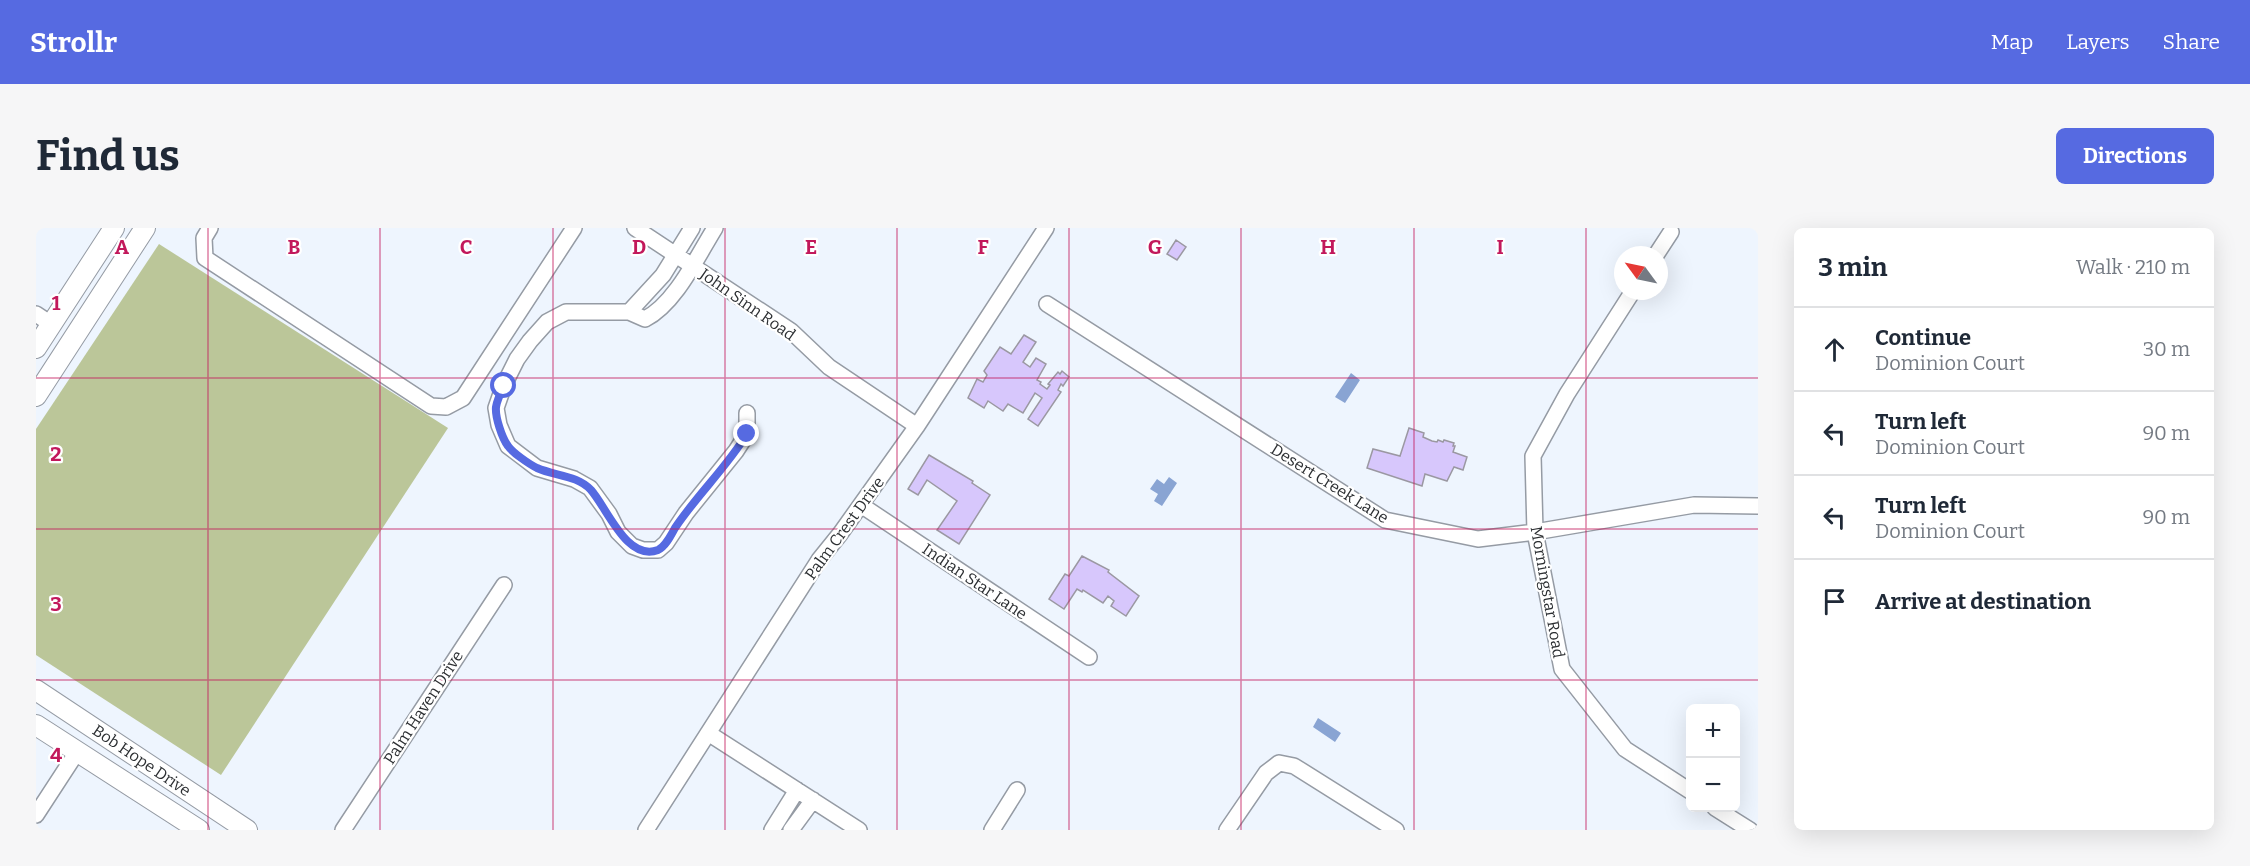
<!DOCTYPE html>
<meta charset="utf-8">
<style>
:root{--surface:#fff;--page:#f6f6f7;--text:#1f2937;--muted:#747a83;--line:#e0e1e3;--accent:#566ae1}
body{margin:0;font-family:Bitter,serif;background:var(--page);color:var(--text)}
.controls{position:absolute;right:18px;bottom:18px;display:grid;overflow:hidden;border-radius:9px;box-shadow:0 6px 24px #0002}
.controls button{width:54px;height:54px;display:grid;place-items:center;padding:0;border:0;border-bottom:2px solid var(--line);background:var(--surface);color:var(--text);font:30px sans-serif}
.compass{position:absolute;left:1578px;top:18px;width:54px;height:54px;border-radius:50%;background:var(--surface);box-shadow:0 6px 24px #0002;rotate:303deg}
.stop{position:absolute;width:18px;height:18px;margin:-14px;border:4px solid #566ae1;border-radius:50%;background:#fff}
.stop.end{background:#566ae1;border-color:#fff;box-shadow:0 2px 6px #0008}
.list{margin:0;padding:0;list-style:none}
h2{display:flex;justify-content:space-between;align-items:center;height:78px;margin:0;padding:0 24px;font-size:26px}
h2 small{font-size:20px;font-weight:400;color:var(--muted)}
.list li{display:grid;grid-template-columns:39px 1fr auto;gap:18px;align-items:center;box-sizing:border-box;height:84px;padding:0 24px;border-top:2px solid var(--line)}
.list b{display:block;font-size:22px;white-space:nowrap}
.list p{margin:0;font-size:20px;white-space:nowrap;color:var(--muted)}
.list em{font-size:20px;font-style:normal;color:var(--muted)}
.icon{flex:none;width:33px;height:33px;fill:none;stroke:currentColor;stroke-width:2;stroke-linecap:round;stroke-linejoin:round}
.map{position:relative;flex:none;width:1722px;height:602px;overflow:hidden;border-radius:9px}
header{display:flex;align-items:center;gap:36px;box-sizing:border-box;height:84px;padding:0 30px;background:var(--accent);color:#fff}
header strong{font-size:28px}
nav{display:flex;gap:33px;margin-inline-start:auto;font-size:21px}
.intro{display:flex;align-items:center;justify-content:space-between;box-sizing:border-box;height:144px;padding:0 36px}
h1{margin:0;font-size:42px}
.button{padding:15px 27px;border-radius:9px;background:var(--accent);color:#fff;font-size:21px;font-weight:700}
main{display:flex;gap:36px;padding:0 36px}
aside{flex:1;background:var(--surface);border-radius:9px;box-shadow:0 6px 24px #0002}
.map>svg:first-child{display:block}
.green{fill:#bbc699}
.water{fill:#89a4d3}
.building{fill:#d7c7fc;stroke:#9b98a2;stroke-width:1.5}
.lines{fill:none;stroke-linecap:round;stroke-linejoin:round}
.minor-casing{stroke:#959ba4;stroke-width:18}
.major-casing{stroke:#959ba4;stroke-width:22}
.minor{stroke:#fff;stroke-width:15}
.major{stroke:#fff;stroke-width:20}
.route{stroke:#566ae1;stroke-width:8}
.grid{fill:none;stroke:#c2185b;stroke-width:1.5;stroke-opacity:0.55}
.labels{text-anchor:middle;stroke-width:4.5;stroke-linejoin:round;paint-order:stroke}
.street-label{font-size:16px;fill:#2c2f32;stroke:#fff}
.grid-label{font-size:20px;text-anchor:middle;font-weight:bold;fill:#c2185b;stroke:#fff;stroke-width:4.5;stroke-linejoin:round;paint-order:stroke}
</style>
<header>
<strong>Strollr</strong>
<nav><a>Map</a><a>Layers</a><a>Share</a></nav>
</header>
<div class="intro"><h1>Find us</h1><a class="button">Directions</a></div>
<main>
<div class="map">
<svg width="1722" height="602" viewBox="0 0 1722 602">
<rect width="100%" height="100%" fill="#eef5fe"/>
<!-- green -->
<path class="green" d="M 123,16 L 412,200 L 185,547 L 0,427 L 0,201 Z"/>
<!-- water -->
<path class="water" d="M 1315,145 L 1324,152 L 1309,175 L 1299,169 Z
M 1133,249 L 1141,255 L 1126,278 L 1118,273 L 1122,266 L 1114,261 L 1121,251 L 1128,256 Z
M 1282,490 L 1305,505 L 1299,514 L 1277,499 Z"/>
<!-- building -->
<path class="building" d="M 1140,12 L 1150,19 L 1141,32 L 1131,26 Z
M 988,107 L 1000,114 L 987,134 L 994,139 L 1000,130 L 1010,136 L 1001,152 L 1005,154 L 1004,156 L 1011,161 L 1014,157 L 1012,156 L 1022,144 L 1024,146 L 1026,143 L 1033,149 L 1027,158 L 1025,156 L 1022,162 L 1025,164 L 1002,198 L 992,191 L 1006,170 L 999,165 L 987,185 L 972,176 L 967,183 L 952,173 L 948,180 L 932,170 L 941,151 L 947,154 L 951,147 L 948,143 L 964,119 L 975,126 Z
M 1373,200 L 1388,205 L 1387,209 L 1396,213 L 1401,214 L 1402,212 L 1407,214 L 1408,212 L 1418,215 L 1417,218 L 1419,218 L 1417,224 L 1431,229 L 1427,242 L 1418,239 L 1411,253 L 1389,246 L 1386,258 L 1331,240 L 1337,221 L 1364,228 Z
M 893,227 L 937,253 L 936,255 L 954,267 L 923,316 L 901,302 L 921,273 L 891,252 L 882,267 L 872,261 Z
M 1046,328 L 1073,342 L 1072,344 L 1103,368 L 1090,388 L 1075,378 L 1078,373 L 1072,368 L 1067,375 L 1047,362 L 1046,364 L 1041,361 L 1028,381 L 1013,371 L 1029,346 L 1033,348 Z"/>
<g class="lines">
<!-- minor casing -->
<g class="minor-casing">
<path id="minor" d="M 174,0 L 168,10 L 169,30 L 395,178 L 410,179 L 427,170 L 538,0
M 599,0 L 755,103 L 793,139 L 881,198
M 679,0 C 661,29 639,76 609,91 L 593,84 L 530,84 L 511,94 L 494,113 L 481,131 L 468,157 L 460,180 L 463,197 L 472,218 L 501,240 L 538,251 L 554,260 L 573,286 L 582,304 L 596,318 L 607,322 L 622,322 L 630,315 L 650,285 L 700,223 L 711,206 L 711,185
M 1620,27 L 1635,4
M 1597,63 L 1531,166 L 1497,228 L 1499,304 L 1526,441 L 1589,521 L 1654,563
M 1011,76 L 1349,292 L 1442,311 L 1499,304 L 1658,277 L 1722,278
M 593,84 L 627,47 L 656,0
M 0,86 L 15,96
M 825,277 L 1053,429
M 672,505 L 823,602
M 1679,580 L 1714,602
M 0,587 L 41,524
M 307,602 L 468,357
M 610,602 L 783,332 L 804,306 L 881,198 L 1010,0
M 736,602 L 761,562
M 755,602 L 777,572
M 956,602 L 981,562
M 1191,602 L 1230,545 L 1243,535 L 1258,538 L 1360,602"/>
</g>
<!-- major casing -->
<g class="major-casing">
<path id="major" d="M 0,120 L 78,0
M 0,168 L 109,0
M 0,462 L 211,602
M 0,497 L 163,602"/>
</g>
<!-- minor -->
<use href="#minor" class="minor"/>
<!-- major -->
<use href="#major" class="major"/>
</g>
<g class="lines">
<!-- route -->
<path class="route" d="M 468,158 C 465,164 461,172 460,179 C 459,189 466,210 472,218 C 477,225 493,236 501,240 C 519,248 541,247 555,262 C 571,280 591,334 622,322 C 630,318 635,307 639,300 C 661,267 690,240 711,206"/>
</g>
<!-- grid -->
<path class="grid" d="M 172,0 L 172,602M 344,0 L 344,602M 517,0 L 517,602M 689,0 L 689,602M 861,0 L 861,602M 1033,0 L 1033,602M 1205,0 L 1205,602M 1378,0 L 1378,602M 1550,0 L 1550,602M 0,150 L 1722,150M 0,301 L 1722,301M 0,452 L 1722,452"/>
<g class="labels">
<!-- street labels -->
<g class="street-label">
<text transform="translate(712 76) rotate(35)" y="6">John Sinn Road</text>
<text transform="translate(1294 255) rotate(32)" y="6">Desert Creek Lane</text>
<text transform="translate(808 300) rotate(-54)" y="6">Palm Crest Drive</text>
<text transform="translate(939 353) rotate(34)" y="6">Indian Star Lane</text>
<text transform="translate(1512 364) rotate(80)" y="6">Morningstar Road</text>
<text transform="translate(387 479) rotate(-57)" y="6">Palm Haven Drive</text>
<text transform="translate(106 532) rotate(34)" y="6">Bob Hope Drive</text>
</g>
</g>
<g class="grid-label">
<text x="86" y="26">A</text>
<text x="258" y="26">B</text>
<text x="430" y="26">C</text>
<text x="603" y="26">D</text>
<text x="775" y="26">E</text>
<text x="947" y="26">F</text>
<text x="1119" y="26">G</text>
<text x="1292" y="26">H</text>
<text x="1464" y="26">I</text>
<text x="20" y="82">1</text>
<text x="20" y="233">2</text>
<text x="20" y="383">3</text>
<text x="20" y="534">4</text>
</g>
</svg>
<div class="controls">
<button>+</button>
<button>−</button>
</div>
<svg class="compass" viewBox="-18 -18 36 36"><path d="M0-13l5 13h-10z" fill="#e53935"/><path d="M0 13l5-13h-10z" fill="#747a83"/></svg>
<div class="stop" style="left:468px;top:158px"></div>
<div class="stop end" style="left:711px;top:206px"></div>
</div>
<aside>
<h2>3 min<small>Walk · 210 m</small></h2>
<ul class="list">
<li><svg class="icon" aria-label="ahead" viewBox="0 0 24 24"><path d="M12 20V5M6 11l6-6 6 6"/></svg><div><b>Continue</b><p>Dominion Court</p></div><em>30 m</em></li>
<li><svg class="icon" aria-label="left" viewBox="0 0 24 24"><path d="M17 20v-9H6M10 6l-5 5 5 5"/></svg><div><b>Turn left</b><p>Dominion Court</p></div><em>90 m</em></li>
<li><svg class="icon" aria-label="left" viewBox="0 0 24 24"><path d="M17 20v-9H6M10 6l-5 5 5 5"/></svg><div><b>Turn left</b><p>Dominion Court</p></div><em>90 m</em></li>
<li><svg class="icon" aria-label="arrive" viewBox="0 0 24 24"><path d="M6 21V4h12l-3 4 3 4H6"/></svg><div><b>Arrive at destination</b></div></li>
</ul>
</aside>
</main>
